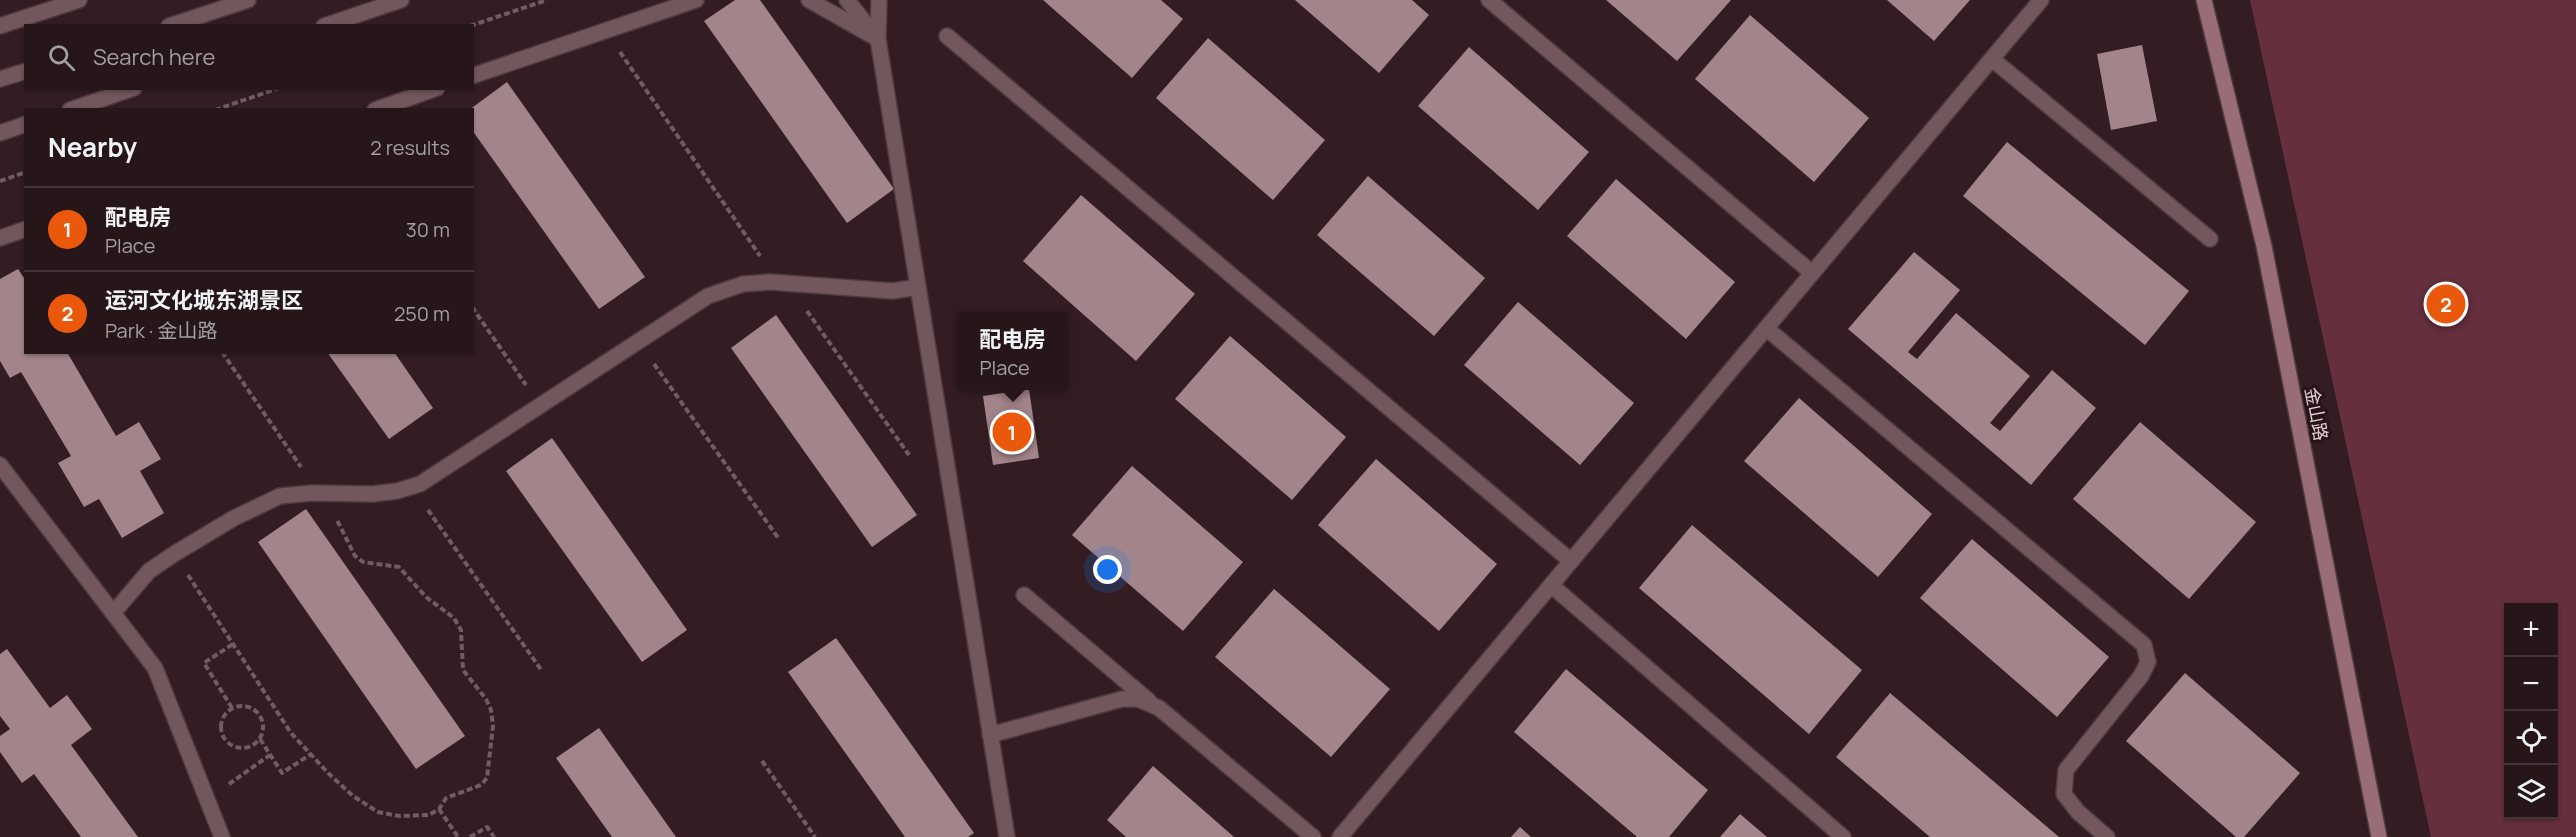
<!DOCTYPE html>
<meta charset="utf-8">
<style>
:root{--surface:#26161a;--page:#2e1f23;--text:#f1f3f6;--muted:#a49fa2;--line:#423539;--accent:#ea580c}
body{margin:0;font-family:Manrope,"Noto Sans SC",sans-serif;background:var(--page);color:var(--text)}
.controls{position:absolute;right:18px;bottom:18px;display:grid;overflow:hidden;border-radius:0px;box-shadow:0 2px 4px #0004}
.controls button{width:54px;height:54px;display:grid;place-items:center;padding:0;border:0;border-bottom:2px solid var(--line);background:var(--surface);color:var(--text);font:30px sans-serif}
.you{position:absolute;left:1108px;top:570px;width:21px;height:21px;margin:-15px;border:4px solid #fff;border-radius:50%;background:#1a73e8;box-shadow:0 0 0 9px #1a73e833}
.badge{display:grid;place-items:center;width:39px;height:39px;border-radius:50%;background:var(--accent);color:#fff;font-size:20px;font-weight:700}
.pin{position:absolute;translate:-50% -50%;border:3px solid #fff;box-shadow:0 2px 6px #0006}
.popup{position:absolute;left:957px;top:312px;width:111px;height:78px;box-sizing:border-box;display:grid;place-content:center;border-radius:0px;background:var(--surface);filter:drop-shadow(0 2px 4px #0005);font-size:20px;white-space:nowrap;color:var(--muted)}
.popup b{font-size:22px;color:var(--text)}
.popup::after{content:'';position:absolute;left:50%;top:100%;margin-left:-12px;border:12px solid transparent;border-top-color:var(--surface)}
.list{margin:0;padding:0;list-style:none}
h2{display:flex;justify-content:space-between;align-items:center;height:78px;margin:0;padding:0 24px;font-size:26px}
h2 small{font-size:20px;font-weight:400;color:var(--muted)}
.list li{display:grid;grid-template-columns:39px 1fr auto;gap:18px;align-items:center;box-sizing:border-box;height:84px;padding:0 24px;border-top:2px solid var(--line)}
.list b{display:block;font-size:22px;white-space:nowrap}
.list p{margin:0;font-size:20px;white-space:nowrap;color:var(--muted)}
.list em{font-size:20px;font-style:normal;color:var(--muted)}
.icon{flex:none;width:33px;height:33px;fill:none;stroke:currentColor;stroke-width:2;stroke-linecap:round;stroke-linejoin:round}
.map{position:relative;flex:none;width:2576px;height:837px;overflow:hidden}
.search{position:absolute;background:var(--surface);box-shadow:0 2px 4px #0004;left:24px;top:24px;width:450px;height:66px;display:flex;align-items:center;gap:15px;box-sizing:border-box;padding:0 21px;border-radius:0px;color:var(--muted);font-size:22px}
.panel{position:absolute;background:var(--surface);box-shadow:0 2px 4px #0004;left:24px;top:108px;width:450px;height:246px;border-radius:0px}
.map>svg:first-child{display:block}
.green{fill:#652f3d;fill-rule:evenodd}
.building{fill:#a2858b}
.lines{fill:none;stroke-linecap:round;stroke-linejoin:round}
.lane-casing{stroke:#4e3b3f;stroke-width:18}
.street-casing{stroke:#4e3b3f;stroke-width:18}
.secondary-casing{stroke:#4e3b3f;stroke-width:18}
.path{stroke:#705d61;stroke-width:4;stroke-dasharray:6 3;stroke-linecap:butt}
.lane{stroke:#72575c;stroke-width:15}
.street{stroke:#72575c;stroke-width:15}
.secondary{stroke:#996d76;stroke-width:15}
.labels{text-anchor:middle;stroke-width:6;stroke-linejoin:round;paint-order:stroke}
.street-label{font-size:18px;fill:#e1d1d4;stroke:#291319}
</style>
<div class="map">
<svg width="2576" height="837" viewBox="0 0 2576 837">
<rect width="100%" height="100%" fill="#331d22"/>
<!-- green -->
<path class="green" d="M 2250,0 L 2576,0 L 2576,837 L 2431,837 ZM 2508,608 L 2554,608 L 2554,814 L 2508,814 Z"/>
<!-- building -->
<path class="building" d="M 735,0 L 760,0 L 894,189 L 847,223 L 704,21 Z
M 1043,0 L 1161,0 L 1183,19 L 1132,78 Z
M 1295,0 L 1412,0 L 1429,15 L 1379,73 Z
M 1606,0 L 1731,0 L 1677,61 Z
M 1887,0 L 1970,0 L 1934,41 Z
M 1750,15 L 1869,118 L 1814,182 L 1695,79 Z
M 1208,38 L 1325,140 L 1273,200 L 1156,98 Z
M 2142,45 L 2157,121 L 2111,130 L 2097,54 Z
M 1469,47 L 1589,152 L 1538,210 L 1418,106 Z
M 507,82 L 645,277 L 599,309 L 472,130 L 472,110 L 469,110 Z
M 2007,142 L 2189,291 L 2145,345 L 1963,196 Z
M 1368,176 L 1485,278 L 1434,336 L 1317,235 Z
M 1616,179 L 1735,282 L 1686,339 L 1567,236 Z
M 1081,195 L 1195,294 L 1136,361 L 1023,261 Z
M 1914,252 L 1960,290 L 1908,352 L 1917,359 L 1956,313 L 2030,376 L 1990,423 L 2000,431 L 2052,370 L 2096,408 L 2031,485 L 1848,329 Z
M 18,269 L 26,281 L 26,352 L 67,352 L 116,436 L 139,422 L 161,459 L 140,471 L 164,513 L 122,538 L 99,499 L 84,507 L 58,463 L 71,456 L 21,372 L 10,378 L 0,361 L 0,279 Z
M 1518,302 L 1634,403 L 1580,465 L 1464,365 Z
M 776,315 L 917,515 L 872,547 L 731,348 Z
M 1230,336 L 1346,437 L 1292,500 L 1175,399 Z
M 327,352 L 394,352 L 433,408 L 389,439 Z
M 1029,389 L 1039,458 L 993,465 L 983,396 Z
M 1799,398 L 1932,514 L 1878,577 L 1744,461 Z
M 2140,422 L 2256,522 L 2189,599 L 2073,499 Z
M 552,438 L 687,630 L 642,662 L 506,471 Z
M 1376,459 L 1497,564 L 1439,631 L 1318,525 Z
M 1132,466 L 1243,562 L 1183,631 L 1072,535 Z
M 306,509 L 465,736 L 416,769 L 258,542 Z
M 1692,525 L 1862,670 L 1809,734 L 1639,588 Z
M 1972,539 L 2109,657 L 2057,717 L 1920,598 Z
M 1274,589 L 1390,689 L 1331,757 L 1215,657 Z
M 836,638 L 974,833 L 968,837 L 905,837 L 788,672 Z
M 7,649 L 50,708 L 67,695 L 92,729 L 71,745 L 138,837 L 81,837 L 34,774 L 22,783 L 0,752 L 0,736 L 10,729 L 0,716 L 0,654 Z
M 1566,669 L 1708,790 L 1669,837 L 1637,837 L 1514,732 Z
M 2185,673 L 2300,773 L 2244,837 L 2236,837 L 2126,741 Z
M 1890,693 L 2059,837 L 1930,837 L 1836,757 Z
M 599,728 L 676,837 L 612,837 L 556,758 Z
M 1153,766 L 1234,837 L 1126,837 L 1107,820 Z
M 1740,814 L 1767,837 L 1720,837 Z
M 1520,827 L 1531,837 L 1511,837 Z"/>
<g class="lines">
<!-- lane casing -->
<g class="lane-casing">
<path id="lane" d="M 809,0 L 878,39 L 1007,837
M 847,0 L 878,39 L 879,0
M 1489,0 L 1812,273
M 0,26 L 79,0
M 947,36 L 1571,561
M 1992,59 L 2210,239
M 472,76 L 696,0
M 375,110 L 437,88
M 0,238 L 26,229
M 1766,328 L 2144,645 L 2148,662 L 2141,676 L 2066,770 L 2064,794 L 2078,812 L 2107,837
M 0,465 L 155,668 L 222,837
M 1551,585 L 1843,837
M 1024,595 L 1149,701
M 114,612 L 149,571 L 174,554 L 234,518 L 280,496 L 312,493 L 373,494 L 397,491 L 420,484 L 708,296 L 743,284 L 770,282 L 893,291 L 918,287
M 990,735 L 1122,699 L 1138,699 L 1159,708 L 1313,837
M 1340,837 L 2041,0"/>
</g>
<!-- street casing -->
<g class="street-casing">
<path id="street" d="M 169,26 L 248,0
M 324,26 L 401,0
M 0,79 L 26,71
M 70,110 L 134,88
M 0,133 L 26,124"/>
</g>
<!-- secondary casing -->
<g class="secondary-casing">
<path id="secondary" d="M 2204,0 L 2264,246 L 2379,837"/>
</g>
<!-- path -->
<path class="path" d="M 470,26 L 547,0
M 620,52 L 760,256
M 215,110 L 279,88
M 0,181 L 26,172
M 472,307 L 526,385
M 807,311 L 909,455
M 222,352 L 301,467
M 654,364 L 779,539
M 428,510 L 542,671
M 188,575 L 291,733 L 329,774 L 353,796 L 378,812 L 399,816 L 429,815 L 439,809 L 446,798 L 481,785 L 487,778 L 493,726 L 491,710 L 486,699 L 463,670 L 461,630 L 454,618 L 426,597 L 399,567 L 363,562 L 355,556 L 336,518
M221 727a21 21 0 1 1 42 0a21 21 0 1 1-42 0Z
M 232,708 L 204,663 L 233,644
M 260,739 L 282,773 L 311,754
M 762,761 L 815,837
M 229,784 L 270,755
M 439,809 L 458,837
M 470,837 L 487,827 L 494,837"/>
<!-- lane -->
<use href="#lane" class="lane"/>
<!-- street -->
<use href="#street" class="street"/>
<!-- secondary -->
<use href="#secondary" class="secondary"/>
</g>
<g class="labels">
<!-- street labels -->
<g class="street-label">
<text transform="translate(2316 414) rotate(79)" y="6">金山路</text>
</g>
</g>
</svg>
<div class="controls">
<button>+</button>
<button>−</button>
<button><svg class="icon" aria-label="locate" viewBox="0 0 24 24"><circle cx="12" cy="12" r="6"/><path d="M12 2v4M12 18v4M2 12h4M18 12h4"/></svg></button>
<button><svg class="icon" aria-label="layers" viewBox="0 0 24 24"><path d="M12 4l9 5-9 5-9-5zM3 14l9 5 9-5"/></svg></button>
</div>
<div class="you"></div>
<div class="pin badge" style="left:1012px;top:432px">1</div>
<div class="popup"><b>配电房</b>Place</div>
<div class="pin badge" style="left:2446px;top:304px">2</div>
<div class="search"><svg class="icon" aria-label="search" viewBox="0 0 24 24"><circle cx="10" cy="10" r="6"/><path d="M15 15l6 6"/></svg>Search here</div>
<section class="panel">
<h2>Nearby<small>2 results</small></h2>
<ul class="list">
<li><span class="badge">1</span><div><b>配电房</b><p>Place</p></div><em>30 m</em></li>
<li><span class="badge">2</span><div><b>运河文化城东湖景区</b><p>Park · 金山路</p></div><em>250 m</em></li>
</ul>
</section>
</div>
